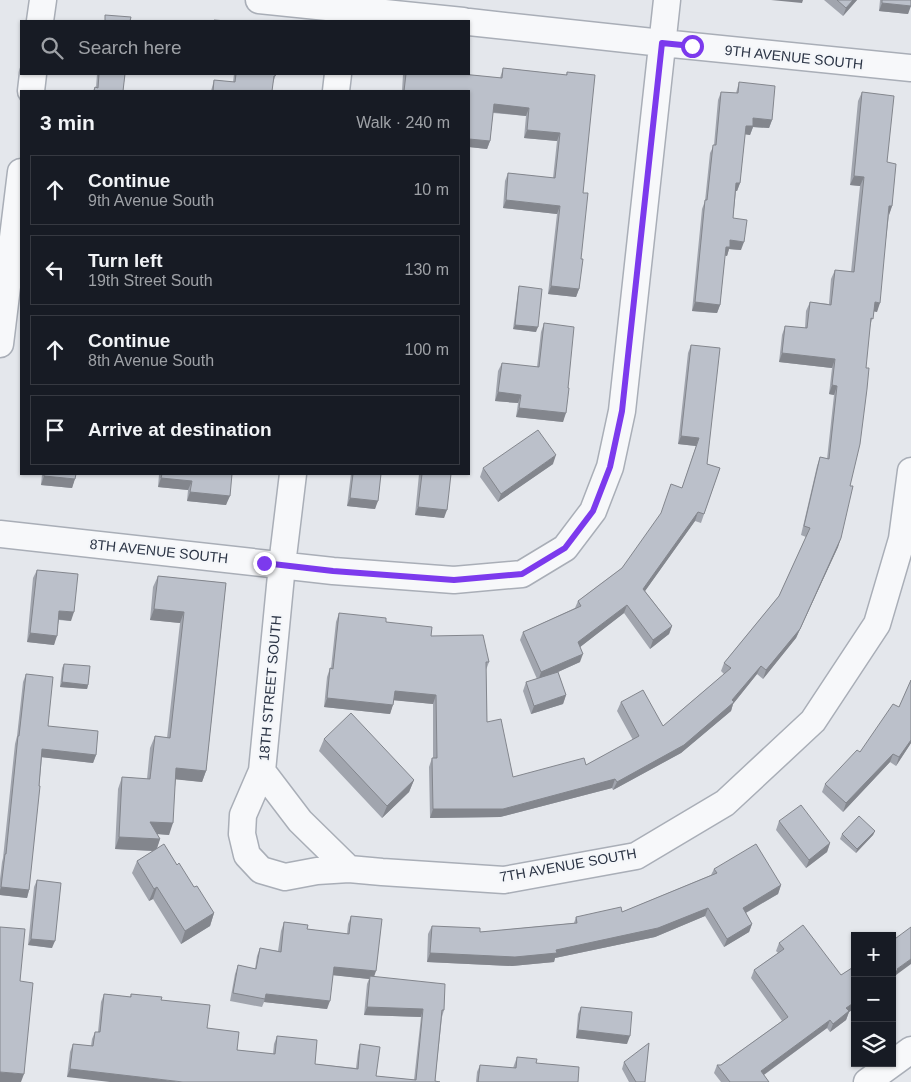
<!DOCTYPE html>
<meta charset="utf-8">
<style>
:root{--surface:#171b24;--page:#20242c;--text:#f1f3f6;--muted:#9ea1a6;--line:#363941}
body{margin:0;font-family:Helvetica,sans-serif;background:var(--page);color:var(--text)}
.controls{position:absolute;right:15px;bottom:15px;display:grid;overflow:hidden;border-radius:0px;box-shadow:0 1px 4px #0004}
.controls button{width:45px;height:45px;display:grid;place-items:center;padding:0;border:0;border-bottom:1px solid var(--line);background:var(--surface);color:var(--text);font:25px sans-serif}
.stop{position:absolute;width:15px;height:15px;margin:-11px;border:4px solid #7c3aed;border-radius:50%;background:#fff}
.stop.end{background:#7c3aed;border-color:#fff;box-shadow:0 1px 5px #0008}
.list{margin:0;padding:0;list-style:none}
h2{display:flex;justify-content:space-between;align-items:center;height:65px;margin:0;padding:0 20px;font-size:21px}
h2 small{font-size:16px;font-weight:400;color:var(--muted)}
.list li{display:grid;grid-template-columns:32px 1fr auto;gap:15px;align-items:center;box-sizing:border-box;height:70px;margin:0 10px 10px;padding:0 10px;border:1px solid var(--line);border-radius:0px}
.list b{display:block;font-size:19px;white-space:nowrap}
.list p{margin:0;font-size:16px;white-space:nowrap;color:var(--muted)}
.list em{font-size:16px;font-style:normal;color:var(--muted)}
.icon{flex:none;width:28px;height:28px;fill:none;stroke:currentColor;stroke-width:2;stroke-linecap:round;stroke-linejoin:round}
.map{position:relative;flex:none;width:911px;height:1082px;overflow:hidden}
.search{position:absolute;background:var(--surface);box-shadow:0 1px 4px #0004;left:20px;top:20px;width:450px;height:55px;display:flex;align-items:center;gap:12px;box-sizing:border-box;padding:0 18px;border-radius:0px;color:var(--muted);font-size:19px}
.panel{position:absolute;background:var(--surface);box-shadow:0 1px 4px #0004;left:20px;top:90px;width:450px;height:385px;border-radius:0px}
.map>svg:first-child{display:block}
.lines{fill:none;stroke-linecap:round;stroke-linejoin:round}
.street-casing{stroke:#a9aeb7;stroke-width:29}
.street{stroke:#f7f8fa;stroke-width:26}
.wall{fill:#a1a5ae}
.shaded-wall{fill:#83868d}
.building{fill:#bbc0ca;stroke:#83868d}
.route{stroke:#7c3aed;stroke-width:6}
.labels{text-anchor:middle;stroke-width:4.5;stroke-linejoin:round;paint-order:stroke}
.street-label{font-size:14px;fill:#2b3445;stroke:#f4f6f9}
</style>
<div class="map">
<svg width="911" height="1082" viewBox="0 0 911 1082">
<rect width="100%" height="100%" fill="#e4e7ec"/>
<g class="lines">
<!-- street casing -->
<g class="street-casing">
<path id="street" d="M 259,0 L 463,21
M 40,21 L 43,0
M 469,22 L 662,43 L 911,68
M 31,91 L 33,74
M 336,91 L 338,74
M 0,344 L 21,172
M 293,474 L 282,565 L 262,771 L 300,821 L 349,869
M 0,534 L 333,571 L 454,580 L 522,574 L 565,548 L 593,511 L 610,467 L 622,411 L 667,0
M 262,771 L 243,815 L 242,834 L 247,855 L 261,870 L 285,877 L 317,871 L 349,869 L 382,872 L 504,880 L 636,856 L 725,803 L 813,721 L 877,624 L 902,539 L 911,471
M 867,1082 L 911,1050"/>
</g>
<!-- street -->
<use href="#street" class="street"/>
</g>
<!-- wall -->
<path class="wall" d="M 824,0 L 857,0 L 843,16 Z
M 880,0 L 911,0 L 908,14 L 879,11 Z
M 503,68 L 566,75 L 567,72 L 583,193 L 579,289 L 576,297 L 548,294 L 557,214 L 503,208 L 505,181 L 508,173 L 553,178 L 557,141 L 524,138 L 526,116 L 493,113 L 490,141 L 487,149 L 469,147 L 469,91 L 402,91 L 403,74 L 462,74 L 500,78 Z
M 97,74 L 125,74 L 123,91 L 93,91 L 95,87 L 96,87 Z
M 234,74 L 276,74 L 273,83 L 272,91 L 211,91 L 214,80 L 233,82 Z
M 739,82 L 772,120 L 769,128 L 753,127 L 750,135 L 745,134 L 740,183 L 737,191 L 736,191 L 733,218 L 741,250 L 729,249 L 727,256 L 725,255 L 720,305 L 717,313 L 692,311 L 702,209 L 705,201 L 710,153 L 714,145 L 718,100 L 721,92 L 736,93 Z
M 862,92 L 887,162 L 892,206 L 889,215 L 877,312 L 874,311 L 870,327 L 850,486 L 838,547 L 796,638 L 763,679 L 757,674 L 733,704 L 731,711 L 681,753 L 613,790 L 612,788 L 500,817 L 430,818 L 429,767 L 432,758 L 433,758 L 433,704 L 394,700 L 390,714 L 324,707 L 327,677 L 330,668 L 331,668 L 336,622 L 339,613 L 386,622 L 431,636 L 489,662 L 486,670 L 487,722 L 513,777 L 586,765 L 633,740 L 617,711 L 621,702 L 663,726 L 724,674 L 721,671 L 724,663 L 779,596 L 806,537 L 801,535 L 817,466 L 820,457 L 827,459 L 834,395 L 829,394 L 832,368 L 779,362 L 782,335 L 785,326 L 805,328 L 806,311 L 810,302 L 829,304 L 831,279 L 835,270 L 851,272 L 860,186 L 850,185 L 858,101 Z
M 519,286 L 536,332 L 513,329 L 518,291 Z
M 544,323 L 568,388 L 563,422 L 516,417 L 518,403 L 495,401 L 498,371 L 502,363 L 537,367 L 541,332 Z
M 691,345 L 707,464 L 720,468 L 701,523 L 695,521 L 645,591 L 672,626 L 669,634 L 650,649 L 624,613 L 580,647 L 580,662 L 558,672 L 566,695 L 563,704 L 531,714 L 523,691 L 526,682 L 537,679 L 520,640 L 523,632 L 575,608 L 578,601 L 622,568 L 682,488 L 696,446 L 678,444 L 688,353 Z
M 553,464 L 498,502 L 480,477 L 483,468 Z
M 42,474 L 76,474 L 72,488 L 41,485 Z
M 159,474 L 232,474 L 226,505 L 187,501 L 188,490 L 158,487 Z
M 351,474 L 381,474 L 375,509 L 347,506 Z
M 419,474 L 451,474 L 444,518 L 415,515 Z
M 37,570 L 71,621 L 59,620 L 54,645 L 27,642 L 33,578 Z
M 158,576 L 226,583 L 206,771 L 202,782 L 176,779 L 169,835 L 157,834 L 160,839 L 157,848 L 177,865 L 214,913 L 210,926 L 181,944 L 153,899 L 149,901 L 132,873 L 137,861 L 153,851 L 115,849 L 118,789 L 122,777 L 147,779 L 150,748 L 155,736 L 167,738 L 180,623 L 150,620 L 153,587 Z
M 64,664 L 88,685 L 87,689 L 60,687 L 62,668 Z
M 26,674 L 48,726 L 96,755 L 93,763 L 42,757 L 29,890 L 27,898 L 0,895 L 0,879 L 2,862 L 3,858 L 15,744 L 17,736 L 23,682 Z
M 911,680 L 911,743 L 896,766 L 890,762 L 843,812 L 822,792 L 825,784 L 860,752 L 899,707 Z
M 324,739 L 414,780 L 409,792 L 382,818 L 319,751 Z
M 779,821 L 830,843 L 827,852 L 806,868 L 776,830 Z
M 875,831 L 873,835 L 856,853 L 840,839 L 842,834 Z
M 714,869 L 781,885 L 778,894 L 746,913 L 752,924 L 749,932 L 724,947 L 705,916 L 655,937 L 555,958 L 554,962 L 512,966 L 427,962 L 428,934 L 432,926 L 480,932 L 574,923 L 576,917 L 622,912 L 711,875 Z
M 37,880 L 52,948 L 28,945 L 34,887 Z
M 351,916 L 374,976 L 444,1010 L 442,1017 L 435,1081 L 67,1077 L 70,1052 L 73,1044 L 91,1046 L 92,1039 L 95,1032 L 98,1032 L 101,1002 L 104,994 L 130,997 L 131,994 L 161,1000 L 207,1028 L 237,1050 L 273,1054 L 274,1044 L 277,1036 L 315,1064 L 356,1068 L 358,1052 L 360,1044 L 376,1076 L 414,1080 L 421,1017 L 364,1015 L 367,984 L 369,979 L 333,975 L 327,1009 L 264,1002 L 262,1007 L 230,1001 L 235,974 L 238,965 L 255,969 L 257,956 L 260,948 L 278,951 L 281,931 L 284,922 L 307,929 L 347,934 L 348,924 Z
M 779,943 L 841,975 L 855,966 L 855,1008 L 849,1012 L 846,1020 L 830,1032 L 827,1028 L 764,1075 L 769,1082 L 721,1082 L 714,1073 L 717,1065 L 721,1065 L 782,1021 L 751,978 L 754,970 L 778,953 L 776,951 Z
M 581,1007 L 627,1044 L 576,1038 L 578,1014 Z
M 517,1057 L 536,1063 L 578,1082 L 476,1082 L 477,1072 L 480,1065 L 513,1068 Z
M 624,1062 L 645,1082 L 629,1082 L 622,1069 Z"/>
<!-- shaded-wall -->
<path class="shaded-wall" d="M 771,0 L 803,0 L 802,3 Z
M 853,0 L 857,0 L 843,16 L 846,8 Z
M 882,3 L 911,6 L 908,14 L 879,11 Z
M 494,104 L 529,108 L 526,116 L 491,112 Z
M 753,118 L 772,120 L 769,128 L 753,127 L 750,135 L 743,134 L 746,126 Z
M 527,130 L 560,133 L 557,141 L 524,138 Z
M 469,139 L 490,141 L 487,149 L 469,147 Z
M 854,176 L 864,177 L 860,186 L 850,185 Z
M 736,183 L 740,183 L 737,191 L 733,191 Z
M 506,200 L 560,206 L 557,214 L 503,208 Z
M 889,206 L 892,206 L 889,215 Z
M 730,240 L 744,242 L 741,250 L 729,249 L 727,256 L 723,255 L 726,247 Z
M 551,286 L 579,289 L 576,297 L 548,294 Z
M 695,302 L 720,305 L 717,313 L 692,311 Z
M 875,302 L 880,303 L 877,312 L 872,311 Z
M 515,325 L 538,327 L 536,332 L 513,329 Z
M 782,353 L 835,359 L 832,368 L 779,362 Z
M 832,385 L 837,386 L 834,395 L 829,394 Z
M 498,392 L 521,395 L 518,403 L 495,401 Z
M 519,408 L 566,413 L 563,422 L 516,417 Z
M 681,436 L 699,438 L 696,446 L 678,444 Z
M 556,455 L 553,464 L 498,502 L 501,494 Z
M 44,476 L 75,479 L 72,488 L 41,485 Z
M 161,478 L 192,481 L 188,490 L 158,487 Z
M 190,492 L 230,496 L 226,505 L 187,501 Z
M 350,498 L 378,501 L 375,509 L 347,506 Z
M 418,507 L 447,510 L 444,518 L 415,515 Z
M 698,512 L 695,521 L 640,598 L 643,589 Z
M 841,538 L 838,547 L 796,638 L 763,679 L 766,670 Z
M 627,605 L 624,613 L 575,651 L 578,642 Z
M 154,609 L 184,612 L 180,623 L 150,620 Z
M 59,611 L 74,612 L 71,621 L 56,619 Z
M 672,626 L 669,634 L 650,649 L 653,640 Z
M 30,633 L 57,636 L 54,645 L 27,642 Z
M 583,654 L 580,662 L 538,681 L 541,672 Z
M 761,666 L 757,674 L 733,704 L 731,711 L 681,753 L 613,790 L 617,782 L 732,700 Z
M 62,682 L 88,685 L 87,689 L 60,687 Z
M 395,691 L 436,695 L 433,704 L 391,700 Z
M 566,695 L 563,704 L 531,714 L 534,706 Z
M 327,698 L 393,705 L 390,714 L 324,707 Z
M 911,740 L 911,743 L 896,766 L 899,757 Z
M 42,749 L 96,755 L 93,763 L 40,757 Z
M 893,754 L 890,762 L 843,812 L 846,803 Z
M 176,768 L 206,771 L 202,782 L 172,779 Z
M 615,779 L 612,788 L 500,817 L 430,818 L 433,809 Z
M 414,780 L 409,792 L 382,818 L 387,806 Z
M 150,822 L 173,823 L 169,835 L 146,833 Z
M 875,831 L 873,835 L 856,853 L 857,849 Z
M 119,837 L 160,839 L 156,851 L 115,849 Z
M 830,843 L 827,852 L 806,868 L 809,860 Z
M 781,885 L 778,894 L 740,916 L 743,908 Z
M 1,887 L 29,890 L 27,898 L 0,895 L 0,890 Z
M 157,887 L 153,899 L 149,901 L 154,889 Z
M 708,908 L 705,916 L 655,937 L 555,958 L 554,962 L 512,966 L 427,962 L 430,953 L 556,950 Z
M 214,913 L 210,926 L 181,944 L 185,931 Z
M 752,924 L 749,932 L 724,947 L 727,939 Z
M 31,939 L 55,941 L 52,948 L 28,945 Z
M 911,959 L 911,964 L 896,975 L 895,978 L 892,980 L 892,974 L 897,969 Z
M 334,967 L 376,971 L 373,980 L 370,976 L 369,979 L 331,975 Z
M 266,994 L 330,1001 L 327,1009 L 264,1002 Z
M 855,1002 L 855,1008 L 849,1012 L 846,1020 L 830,1032 L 833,1024 L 846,1008 Z
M 367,1007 L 423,1009 L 421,1017 L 364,1015 Z
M 830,1020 L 827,1028 L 758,1079 L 761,1071 Z
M 578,1030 L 630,1036 L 627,1044 L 576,1038 Z
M 70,1069 L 183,1082 L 110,1082 L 67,1077 Z
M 0,1072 L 24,1074 L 21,1082 L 0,1082 Z"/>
<!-- building -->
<path class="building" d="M 837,0 L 853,0 L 846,8 Z
M 882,0 L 911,0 L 911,6 L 882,3 Z
M 105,15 L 131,17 L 130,21 L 105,21 Z
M 214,20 L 227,21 L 213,21 Z
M 503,68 L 567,75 L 567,72 L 595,75 L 583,193 L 588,193 L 581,259 L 583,259 L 579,289 L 551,286 L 560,206 L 506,200 L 508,173 L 555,178 L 560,133 L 527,130 L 529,108 L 494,104 L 490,141 L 469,139 L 469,91 L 404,91 L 406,74 L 462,74 L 502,78 Z
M 99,74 L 125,74 L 123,91 L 94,91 L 95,87 L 98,88 Z
M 236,74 L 276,74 L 275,76 L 274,76 L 272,91 L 213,91 L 214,80 L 235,82 Z
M 739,82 L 775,86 L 772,120 L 753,118 L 753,126 L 746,126 L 740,183 L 736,183 L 733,218 L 747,220 L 744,242 L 730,240 L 730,247 L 726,247 L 720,305 L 695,302 L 705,200 L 707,200 L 713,145 L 716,145 L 721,92 L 738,93 Z
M 862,92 L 894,96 L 887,162 L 896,164 L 892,206 L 889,206 L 880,303 L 875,302 L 873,319 L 871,318 L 866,368 L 869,368 L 867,389 L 860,444 L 850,486 L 853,486 L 841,538 L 800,629 L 766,670 L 761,666 L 732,700 L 734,702 L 684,745 L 617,782 L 615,779 L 503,809 L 433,809 L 432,758 L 437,758 L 436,695 L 395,691 L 393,705 L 327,698 L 330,668 L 333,669 L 339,613 L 386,618 L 386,622 L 432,627 L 431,636 L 483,635 L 489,662 L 486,662 L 487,722 L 501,719 L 513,777 L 584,758 L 586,765 L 639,736 L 621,702 L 643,690 L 663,726 L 731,668 L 724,663 L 779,596 L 810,528 L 804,526 L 820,457 L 829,459 L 837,386 L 832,385 L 835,359 L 782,353 L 785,326 L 807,328 L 810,302 L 831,305 L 835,270 L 854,272 L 864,177 L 854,176 Z
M 519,286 L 542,289 L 538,327 L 515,325 Z
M 544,323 L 574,327 L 568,388 L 569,388 L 566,413 L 519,408 L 521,395 L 498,392 L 502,363 L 539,367 Z
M 691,345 L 720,348 L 707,464 L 720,468 L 704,514 L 698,512 L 643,589 L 672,626 L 653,640 L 627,605 L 578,642 L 583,654 L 541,672 L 523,632 L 581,606 L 578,601 L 622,568 L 661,513 L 671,484 L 682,488 L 699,438 L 681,436 Z
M 538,430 L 556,455 L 501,494 L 483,468 Z
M 44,474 L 76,474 L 75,479 L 44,476 Z
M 162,474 L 232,474 L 230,496 L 190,492 L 192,481 L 161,478 Z
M 353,474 L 381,474 L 378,501 L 350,498 Z
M 422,474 L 451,474 L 447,510 L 418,507 Z
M 37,570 L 78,574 L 74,612 L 59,611 L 57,636 L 30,633 Z
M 158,576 L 226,583 L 206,771 L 176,768 L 173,823 L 150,822 L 160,839 L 119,837 L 122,777 L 150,779 L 155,736 L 170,738 L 184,612 L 154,609 Z
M 64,664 L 90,666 L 88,685 L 62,682 Z
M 558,672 L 566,695 L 534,706 L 526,682 Z
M 26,674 L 53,677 L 48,726 L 98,731 L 96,755 L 42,749 L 39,786 L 40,786 L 29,890 L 1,887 L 5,854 L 6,854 L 18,736 L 19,736 Z
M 911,680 L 911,740 L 899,757 L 893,754 L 846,803 L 825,784 L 857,750 L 860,752 L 893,704 L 899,707 Z
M 351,713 L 414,780 L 387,806 L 324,739 Z
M 801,805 L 830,843 L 809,860 L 779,821 Z
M 859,816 L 875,831 L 857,849 L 842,834 Z
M 164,844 L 177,865 L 179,863 L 194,887 L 197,886 L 214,913 L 185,931 L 157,887 L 154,889 L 137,861 Z
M 756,844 L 781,885 L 743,908 L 752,924 L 727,939 L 708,908 L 658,928 L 556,950 L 557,953 L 515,957 L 430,953 L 432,926 L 480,928 L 480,932 L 577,923 L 576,917 L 621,907 L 622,912 L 717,873 L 714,869 Z
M 37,880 L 61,883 L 55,941 L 31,939 Z
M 351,916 L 382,919 L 376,971 L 334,967 L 330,1001 L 266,994 L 265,999 L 233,993 L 238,965 L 256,969 L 260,948 L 281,952 L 284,922 L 308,925 L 307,929 L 349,934 Z
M 803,925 L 841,975 L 855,966 L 855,1002 L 846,1008 L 849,1011 L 833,1024 L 830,1020 L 761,1071 L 769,1082 L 730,1082 L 717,1065 L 721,1065 L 788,1017 L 754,970 L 784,949 L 779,943 Z
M 0,927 L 25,929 L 20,981 L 33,983 L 24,1074 L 0,1072 Z
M 911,927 L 911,959 L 897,969 L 898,970 L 892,974 L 892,941 Z
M 370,976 L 445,984 L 444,1010 L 442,1010 L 435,1081 L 440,1082 L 183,1082 L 70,1069 L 73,1044 L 93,1046 L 95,1032 L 100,1032 L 104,994 L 131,997 L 131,994 L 162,997 L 161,1000 L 210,1005 L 207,1028 L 239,1032 L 237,1050 L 275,1054 L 277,1036 L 317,1040 L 315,1064 L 358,1069 L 360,1044 L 380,1047 L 376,1076 L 416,1080 L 423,1009 L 367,1007 Z
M 581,1007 L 632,1012 L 630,1036 L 578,1030 Z
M 649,1043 L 645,1082 L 636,1082 L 624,1062 Z
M 517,1057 L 537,1059 L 536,1063 L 579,1067 L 578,1082 L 478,1082 L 480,1065 L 516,1068 Z"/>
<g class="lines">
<!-- route -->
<path class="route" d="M 264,563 L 333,571 L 454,580 L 522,574 L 565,548 L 593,511 L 610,467 L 622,411 L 662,43 L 692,46"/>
</g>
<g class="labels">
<!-- street labels -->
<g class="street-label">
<text transform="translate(794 57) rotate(6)" y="5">9TH AVENUE SOUTH</text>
<text transform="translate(159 551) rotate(6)" y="5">8TH AVENUE SOUTH</text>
<text transform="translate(270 688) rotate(-85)" y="5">18TH STREET SOUTH</text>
<text transform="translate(568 865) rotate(-10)" y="5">7TH AVENUE SOUTH</text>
</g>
</g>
</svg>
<div class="controls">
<button>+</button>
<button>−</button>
<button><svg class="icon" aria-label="layers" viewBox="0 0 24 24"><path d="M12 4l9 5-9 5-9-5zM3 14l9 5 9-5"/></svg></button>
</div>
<div class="stop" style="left:692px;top:46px"></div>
<div class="stop end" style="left:264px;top:563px"></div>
<div class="search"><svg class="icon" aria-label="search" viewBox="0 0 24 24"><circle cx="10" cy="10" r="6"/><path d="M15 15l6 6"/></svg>Search here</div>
<section class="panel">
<h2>3 min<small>Walk · 240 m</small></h2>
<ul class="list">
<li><svg class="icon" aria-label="ahead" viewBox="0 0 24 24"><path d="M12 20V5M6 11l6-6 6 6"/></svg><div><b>Continue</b><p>9th Avenue South</p></div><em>10 m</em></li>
<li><svg class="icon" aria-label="left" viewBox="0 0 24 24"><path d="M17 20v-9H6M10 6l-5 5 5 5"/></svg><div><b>Turn left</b><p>19th Street South</p></div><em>130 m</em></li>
<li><svg class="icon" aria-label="ahead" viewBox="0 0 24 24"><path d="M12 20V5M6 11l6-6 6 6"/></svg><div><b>Continue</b><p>8th Avenue South</p></div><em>100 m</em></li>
<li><svg class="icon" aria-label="arrive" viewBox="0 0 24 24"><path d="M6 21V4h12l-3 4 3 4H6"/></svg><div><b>Arrive at destination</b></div></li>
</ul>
</section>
</div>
